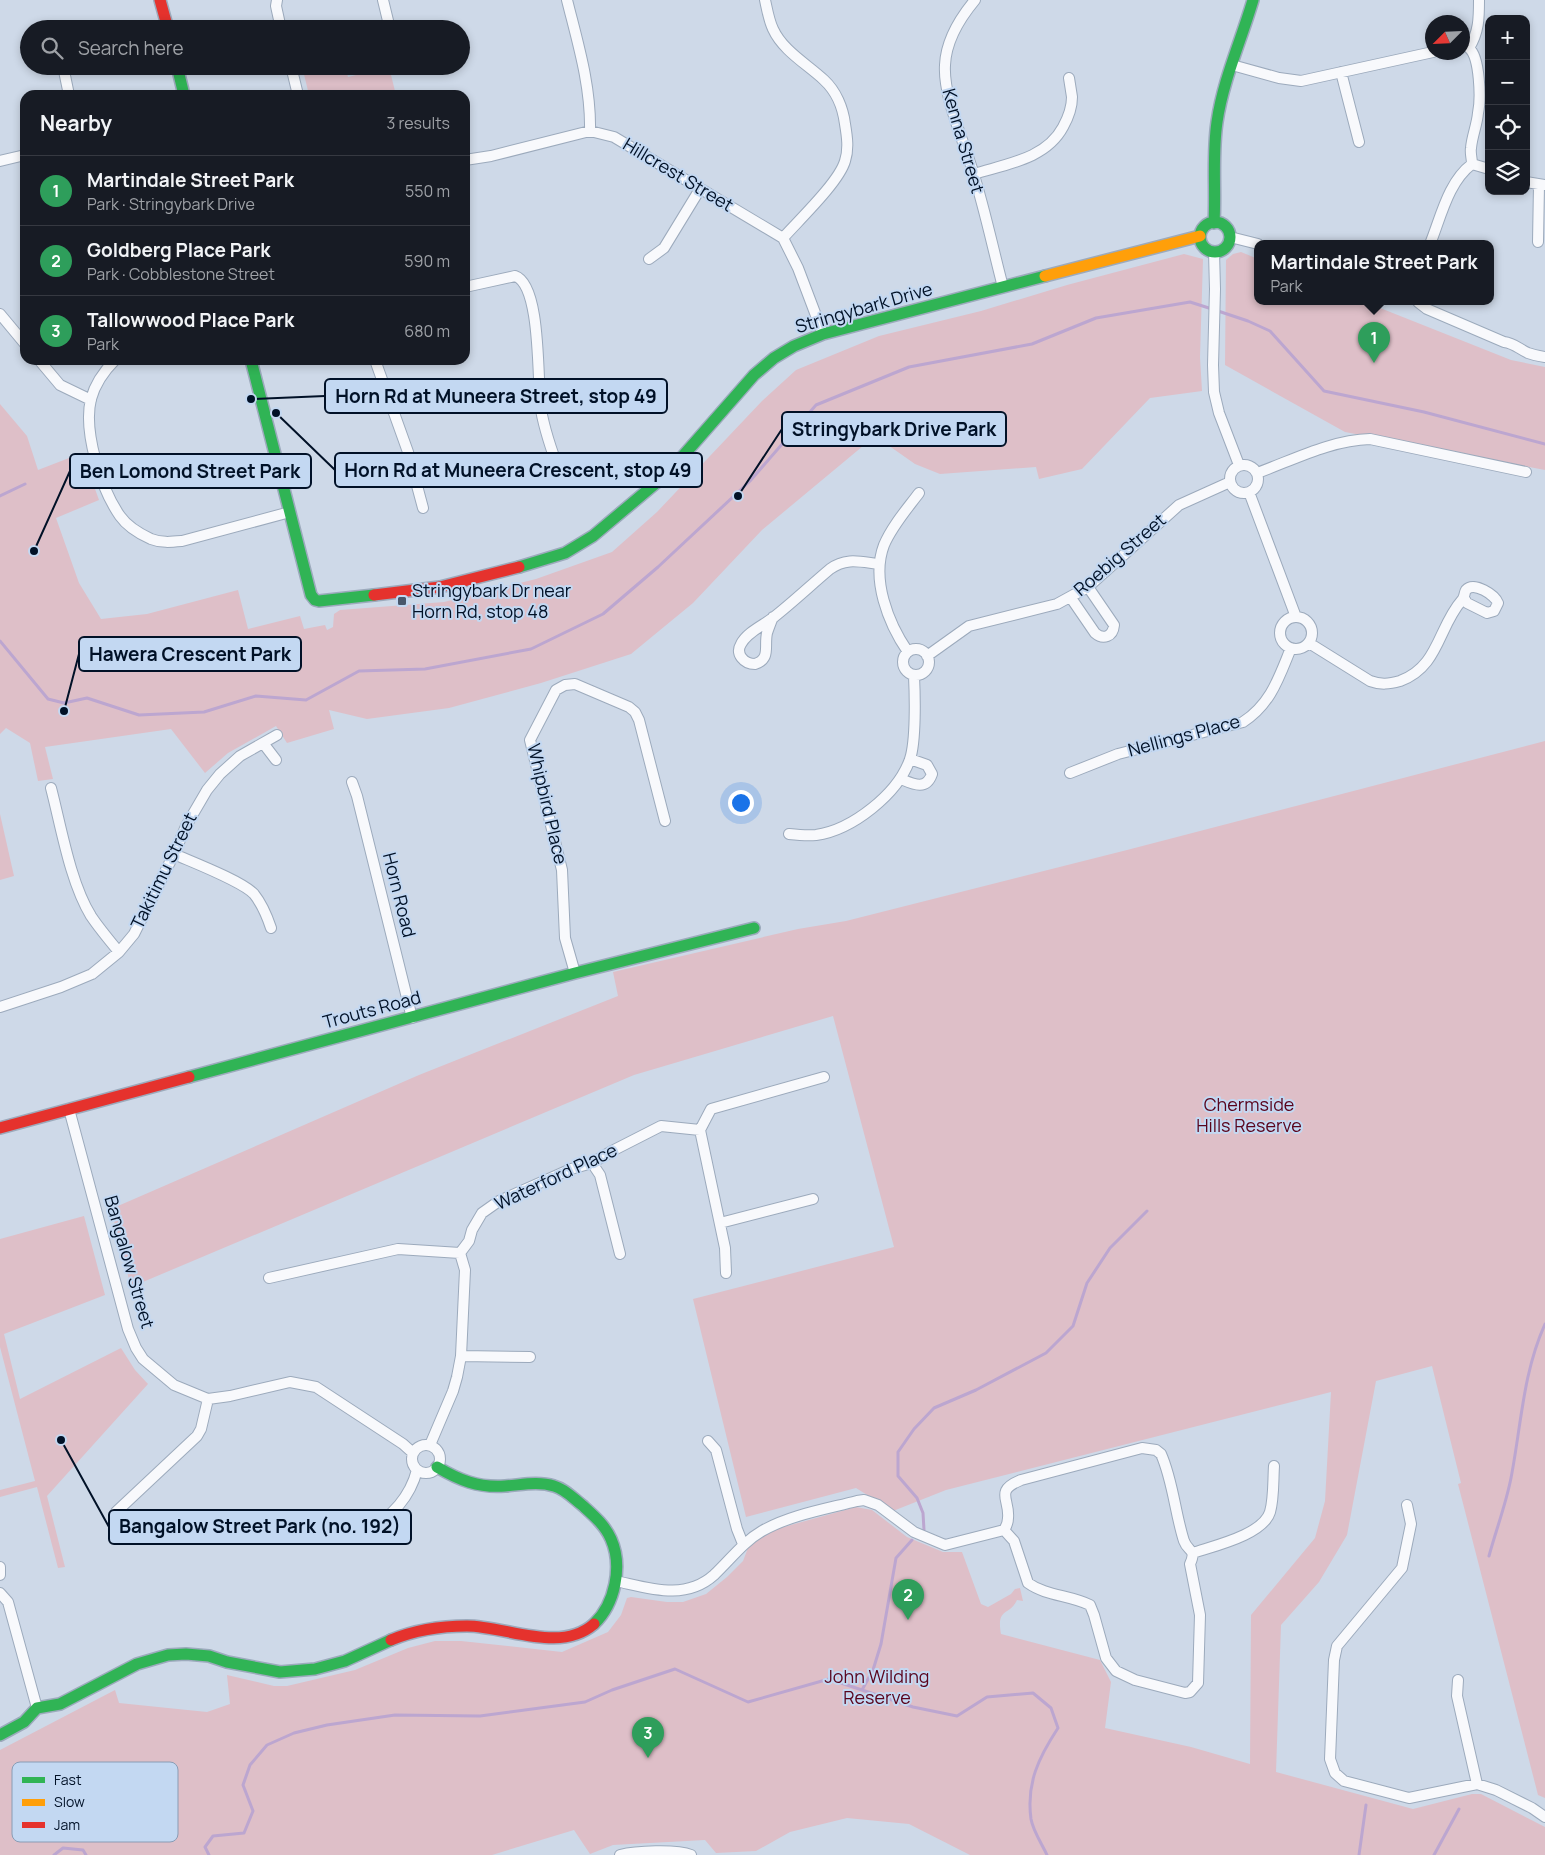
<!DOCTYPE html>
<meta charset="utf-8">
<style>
:root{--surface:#171b24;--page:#242831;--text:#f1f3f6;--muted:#9ea1a6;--line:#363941;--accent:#1a73e8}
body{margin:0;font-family:Manrope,sans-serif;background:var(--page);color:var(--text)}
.controls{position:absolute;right:15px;top:15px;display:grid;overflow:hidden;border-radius:10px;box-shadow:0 2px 8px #0003}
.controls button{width:45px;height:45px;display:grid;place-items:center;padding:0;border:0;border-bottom:1px solid var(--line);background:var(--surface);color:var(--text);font:25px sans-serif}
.compass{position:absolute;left:1425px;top:15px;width:45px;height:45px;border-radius:50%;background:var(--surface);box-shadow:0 2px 8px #0003;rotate:246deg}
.you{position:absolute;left:740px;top:802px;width:18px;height:18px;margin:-12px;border:4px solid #fff;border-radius:50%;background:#1a73e8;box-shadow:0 0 0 8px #1a73e833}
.badge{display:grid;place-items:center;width:32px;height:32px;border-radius:50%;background:var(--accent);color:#fff;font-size:16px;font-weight:700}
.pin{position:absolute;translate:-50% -41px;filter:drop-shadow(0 1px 2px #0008)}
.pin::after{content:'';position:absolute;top:26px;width:18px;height:15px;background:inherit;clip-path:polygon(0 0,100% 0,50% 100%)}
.popup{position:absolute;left:1254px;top:240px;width:240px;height:65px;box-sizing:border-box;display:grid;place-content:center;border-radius:10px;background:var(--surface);filter:drop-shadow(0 1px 4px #0005);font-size:16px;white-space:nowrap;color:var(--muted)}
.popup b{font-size:19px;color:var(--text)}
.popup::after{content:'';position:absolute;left:50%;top:100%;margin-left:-10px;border:10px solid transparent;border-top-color:var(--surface)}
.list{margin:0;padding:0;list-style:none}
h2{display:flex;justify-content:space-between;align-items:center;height:65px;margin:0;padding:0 20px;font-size:21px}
h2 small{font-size:16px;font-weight:400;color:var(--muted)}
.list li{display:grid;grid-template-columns:32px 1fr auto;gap:15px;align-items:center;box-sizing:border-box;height:70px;padding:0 20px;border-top:1px solid var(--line)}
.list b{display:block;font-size:19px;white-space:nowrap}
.list p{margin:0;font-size:16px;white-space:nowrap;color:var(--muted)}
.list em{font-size:16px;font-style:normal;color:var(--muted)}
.icon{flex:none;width:28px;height:28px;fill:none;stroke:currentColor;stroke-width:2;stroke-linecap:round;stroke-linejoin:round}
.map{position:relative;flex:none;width:1545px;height:1855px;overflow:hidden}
.search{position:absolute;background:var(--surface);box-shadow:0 2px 8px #0003;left:20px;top:20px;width:450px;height:55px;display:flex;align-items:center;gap:12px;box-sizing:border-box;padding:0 18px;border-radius:28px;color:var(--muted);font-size:19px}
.panel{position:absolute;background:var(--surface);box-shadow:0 2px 8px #0003;left:20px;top:90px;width:450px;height:275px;border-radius:15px}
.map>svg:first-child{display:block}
.green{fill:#debfc8}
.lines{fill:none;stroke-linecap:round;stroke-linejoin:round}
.stream{stroke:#bca6d0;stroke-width:3}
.street-casing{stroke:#9caabc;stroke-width:12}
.fast-casing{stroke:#9caabc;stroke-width:14}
.slow-casing{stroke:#9caabc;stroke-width:14}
.jam-casing{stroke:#9caabc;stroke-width:14}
.street{stroke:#f8f9fc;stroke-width:10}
.fast{stroke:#30b455;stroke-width:11}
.slow{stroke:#ff9f0a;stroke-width:11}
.jam{stroke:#e5322d;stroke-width:11}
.poi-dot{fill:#49576b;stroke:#c3d8f2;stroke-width:2}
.labels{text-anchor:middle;stroke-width:4;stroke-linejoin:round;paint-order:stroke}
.street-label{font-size:18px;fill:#011127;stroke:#c3d8f2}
.poi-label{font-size:18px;fill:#011127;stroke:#c3d8f2;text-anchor:start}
.park-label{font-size:18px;fill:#5a041c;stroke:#c3d8f2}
.key{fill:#c3d8f2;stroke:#899cb5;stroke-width:1}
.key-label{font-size:14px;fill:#011127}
.leader{fill:none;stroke:#011127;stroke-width:2}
.callout-dot{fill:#011127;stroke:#c3d8f2;stroke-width:2}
.callout{fill:#c3d8f2;stroke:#011127;stroke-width:2}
.callout-label{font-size:19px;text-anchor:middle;font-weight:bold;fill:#011127}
</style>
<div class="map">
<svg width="1545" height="1855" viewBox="0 0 1545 1855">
<rect width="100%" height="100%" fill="#ced9e8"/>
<!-- green -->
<path class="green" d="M 302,66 L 345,66 L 348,77 L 389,67 L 396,95 L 309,95 Z
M 1241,252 L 1258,259 L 1258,302 L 1365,302 L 1511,360 L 1545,367 L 1545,470 L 1345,432 L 1225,365 L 1226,260 L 1233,254 Z
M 1184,254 L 1203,259 L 1200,357 L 1202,391 L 1150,398 L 1082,469 L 1039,479 L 1036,467 L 940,474 L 915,464 L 875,436 L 762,530 L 693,603 L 631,654 L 541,683 L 449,708 L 367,719 L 329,710 L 334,729 L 287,743 L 276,726 L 228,753 L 205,773 L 171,729 L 45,747 L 53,779 L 38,781 L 30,743 L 6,728 L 0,734 L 0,404 L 27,436 L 38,470 L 82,453 L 99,500 L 56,518 L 79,583 L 101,619 L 147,614 L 238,590 L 248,629 L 300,616 L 304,629 L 325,625 L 327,630 L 333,627 L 334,614 L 340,610 L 444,602 L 536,579 L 612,552 L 657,512 L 762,401 L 796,370 L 879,336 L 981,311 L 1067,285 Z
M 1545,741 L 1545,1798 L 1538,1795 L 1458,1484 L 1461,1483 L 1432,1366 L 1376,1381 L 1347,1535 L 1319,1582 L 1281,1625 L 1276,1772 L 1413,1809 L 1472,1794 L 1481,1794 L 1545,1827 L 1545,1855 L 970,1855 L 909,1824 L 847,1818 L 790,1832 L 756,1851 L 716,1853 L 705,1840 L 613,1845 L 590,1854 L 574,1830 L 492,1855 L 0,1855 L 0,1750 L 115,1690 L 119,1703 L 207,1712 L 230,1704 L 227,1675 L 274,1686 L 287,1686 L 355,1670 L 408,1648 L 435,1641 L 461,1641 L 562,1652 L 608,1632 L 621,1615 L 627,1598 L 631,1597 L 667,1602 L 683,1602 L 706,1594 L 727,1577 L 743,1561 L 748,1548 L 769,1531 L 856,1507 L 872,1510 L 907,1537 L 943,1552 L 962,1552 L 981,1604 L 988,1607 L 1011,1594 L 1015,1589 L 1020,1588 L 1023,1601 L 1017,1600 C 1010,1616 996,1607 1001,1634 L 1100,1660 L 1111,1682 L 1105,1728 L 1191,1747 L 1250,1764 L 1251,1615 L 1315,1538 L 1325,1501 L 1331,1392 L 946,1490 L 893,1511 L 856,1488 L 746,1517 L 693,1299 L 894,1247 L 833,1016 L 634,1075 L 131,1287 L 111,1209 L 419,1075 L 618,996 L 613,972 L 798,929 L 846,921 L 1127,850 Z
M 0,814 L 14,876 L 0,880 Z
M 84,1216 L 105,1295 L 4,1334 L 20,1399 L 121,1348 L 135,1370 L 148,1384 L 47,1496 L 65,1567 L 58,1568 L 37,1487 L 0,1497 L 0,1490 L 35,1481 L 0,1347 L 0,1239 Z"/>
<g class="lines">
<!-- stream -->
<path class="stream" d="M 1218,311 L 1248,321 L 1270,331 L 1324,391 L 1424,412 L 1545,444
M 0,496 L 25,484
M 0,641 L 48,699 L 64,703 L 87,698 L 139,715 L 204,712 L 256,696 L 306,700 L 359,671 L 425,669 L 531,649 L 603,614 L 658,567 L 750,481 L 816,405 L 909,367 L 1032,344 L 1096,318 L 1190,302 L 1212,309
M 924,1530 L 923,1513 L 917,1498 L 898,1476 L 898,1452 L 914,1429 L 934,1408 L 976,1390 L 1046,1353 L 1073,1326 L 1087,1283 L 1110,1248 L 1147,1211
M 1489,1556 C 1496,1530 1506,1504 1511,1478 C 1521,1427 1523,1372 1545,1324
M 862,1690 L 873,1670 L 881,1644 L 896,1558 L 912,1540
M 54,1855 L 63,1848 L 83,1850 L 86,1855
M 209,1855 L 205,1847 L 213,1836 L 244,1833 L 253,1811 L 243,1785 L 250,1765 L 267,1745 L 294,1733 L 327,1725 L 395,1715 L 480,1716 L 585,1702 L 612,1690 L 675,1669 L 748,1702 L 829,1679 L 913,1707 L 957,1716 L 987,1697 L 1033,1693 L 1051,1708 L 1058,1728 C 1039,1757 1026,1783 1031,1819 C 1033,1831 1042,1844 1047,1855
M 1359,1855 L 1366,1805
M 1434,1855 L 1459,1809"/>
<!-- street casing -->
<g class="street-casing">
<path id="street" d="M 277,0 L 276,6 L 281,29
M 383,0 L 390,29
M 567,0 C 578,44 591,86 590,131
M 765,0 C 767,9 769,21 773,29 C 783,51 807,64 824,80 C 836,91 843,108 845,124 C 847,136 849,149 845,161 C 839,182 799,220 783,238
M 975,0 C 960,18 946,41 945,65 C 943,97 964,141 973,172 C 985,210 993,249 1003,287
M 1469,48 C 1479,32 1479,18 1479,0
M 461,49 L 463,48
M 1232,65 L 1279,78 L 1301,81 L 1433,52
M 63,66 L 69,95
M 291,66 L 298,95
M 1341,72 L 1359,142
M 465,160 L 491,156 L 590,131 L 614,137 L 783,238 L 798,268 L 823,334
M 0,161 L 25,155
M 1472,164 L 1489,169
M 974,174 C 1006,164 1046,159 1063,127 C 1068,118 1072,108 1072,97 C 1071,91 1070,84 1069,78
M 1526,182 L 1545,185
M 1230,237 L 1258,244
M 1538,242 L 1539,185
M 1430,244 C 1441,217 1448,182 1472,164 C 1472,158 1470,153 1471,148 C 1472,136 1477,125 1478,113 C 1481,99 1480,57 1469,48
M 1214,252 L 1215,289 L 1213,365 L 1214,392 L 1219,413 L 1239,465
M 649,259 L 664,248 L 700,189
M 465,287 L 515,276 C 542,285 537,384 541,410 C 545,432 552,452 560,473
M 1418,302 L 1427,309 L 1504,342 C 1514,343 1519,349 1528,353 C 1533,355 1539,356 1545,357
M 0,314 L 25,344
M 39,360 L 60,385 L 91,400
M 115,360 C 104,371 95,384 91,399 C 83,431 101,489 120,516 C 127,526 140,534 151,539 C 161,543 171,542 182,541 L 290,512
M 375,360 L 408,452 L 423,508
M1230 479a14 14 0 1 1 28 0a14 14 0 1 1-28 0Z
M 1257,473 C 1293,460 1331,440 1370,439 L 1526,472
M 1249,492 L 1296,617
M 1071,598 L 1095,633 C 1103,640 1113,637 1114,625 L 1088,587
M 773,617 C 771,622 769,627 767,633 C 764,646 771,659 755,664 C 744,664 735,654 741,644 C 747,632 764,625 774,617 C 793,602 811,585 830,569 C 846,557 861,562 879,564
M1280 633a16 16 0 1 1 32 0a16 16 0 1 1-32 0Z
M 1309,643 L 1370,681 C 1381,685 1389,684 1400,681 C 1439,667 1438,627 1462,600 C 1465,597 1464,593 1466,590 C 1474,581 1495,595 1498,603 L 1494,611 L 1487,613 L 1467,603 L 1464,598
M903 662a13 13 0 1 1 26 0a13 13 0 1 1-26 0Z
M 908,652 C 888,623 871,579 884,545 C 892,526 907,509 919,493
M 927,656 L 969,626 L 1057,604 L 1088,587 L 1179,505 L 1230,482
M 263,743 L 276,760
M 1070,773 L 1118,754 L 1243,722 C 1271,704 1279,677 1291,648
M 901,779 C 913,784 926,791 932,774 L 927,765 L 910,759
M 352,782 L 357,796 L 412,1018
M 51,788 C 61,826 70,882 91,916 C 99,928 109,940 119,952
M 789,834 C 798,835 807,836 816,835 C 852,830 898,794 910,759 C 916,741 915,696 914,676
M 174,854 C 192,862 242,881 254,894 C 262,904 267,916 271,928
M 575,973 L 565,938 L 562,870 L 530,740 L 556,690 L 565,685 L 575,684 L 629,707 L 635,712 L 639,720 L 665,821
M 0,1007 L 61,987 L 92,974 L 119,952 L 134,934 L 174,854 L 186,826 L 207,790 L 220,774 L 240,756 L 277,735
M 69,1109 L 128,1329 L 136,1348 L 143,1359 L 174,1385 L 208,1399 L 230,1396 L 290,1382 L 316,1387 L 403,1444 L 413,1453
M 700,1130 L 725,1248 L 726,1273
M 592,1163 L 600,1175 L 620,1254
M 720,1223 L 813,1199
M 269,1278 L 398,1249 L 460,1253
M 461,1356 L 530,1357
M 708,1441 L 716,1450 L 737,1529 L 743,1544
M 430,1445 L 453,1391 L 457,1377 L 461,1356 L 465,1270 L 460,1253 L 469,1241 L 472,1230 L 482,1213 L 499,1201 L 571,1169 L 592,1163 L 612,1151 L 661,1126 L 700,1130 L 711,1109 L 824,1077
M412 1459a14 14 0 1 1 28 0a14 14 0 1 1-28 0Z
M 1142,1448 L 1156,1450 L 1161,1454 C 1173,1481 1175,1513 1184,1541 C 1188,1552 1197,1549 1190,1564 L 1200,1615 L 1198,1683 L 1190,1692 L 1185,1693 L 1135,1680 L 1116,1671 L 1106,1658 L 1094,1615 L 1090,1605 C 1070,1595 1046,1596 1028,1583 L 1014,1541 L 1004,1530 C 1006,1527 1008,1522 1008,1518 C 1010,1499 994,1491 1021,1480 Z
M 1407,1505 L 1411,1524 L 1402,1568 L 1337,1646 L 1334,1660 L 1330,1759 L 1335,1773 L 1344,1781 L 1409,1798 L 1477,1784 L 1496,1790 L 1532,1808 L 1545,1817
M 116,1512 L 197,1436 L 201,1429 L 208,1399
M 274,1536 C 301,1535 342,1535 366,1528 C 392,1520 411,1494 417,1470
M 1193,1553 C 1213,1546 1263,1535 1270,1512 C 1274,1498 1273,1481 1274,1466
M 0,1567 L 0,1575
M 616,1581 C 649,1588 685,1601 714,1575 C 730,1560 743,1542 762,1531 C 790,1515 826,1509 857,1501 L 864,1500 L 878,1505 L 914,1532 L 945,1545 L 1004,1530
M 0,1593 L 8,1602 L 37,1708
M 1458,1680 L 1457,1696 L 1477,1784
M 620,1855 C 636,1851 676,1849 691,1855"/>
</g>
<!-- fast casing -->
<g class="fast-casing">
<path id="fast" d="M 177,66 L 184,95
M1200 237a15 15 0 1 1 30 0a15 15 0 1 1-30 0Z
M 1214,223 C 1216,190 1212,156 1217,122 C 1223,80 1241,41 1253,0
M 251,360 L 311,595 L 315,600 L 319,601 L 374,595
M 519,567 L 565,553 L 593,536 L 668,473 L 754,375 L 774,358 L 794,346 L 823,334 L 1045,276
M 189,1077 L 575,973 L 754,928
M 437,1467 C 459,1480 478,1488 505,1486 C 521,1485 538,1481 554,1486 C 565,1489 573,1498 582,1505 C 593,1515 605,1525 611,1539 C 623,1566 615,1604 594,1624
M 0,1735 L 24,1722 L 37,1708 L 60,1704 L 137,1664 L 168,1655 L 186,1654 L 209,1656 L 227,1662 L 280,1672 L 315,1669 L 345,1661 L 391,1640"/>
</g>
<!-- slow casing -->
<g class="slow-casing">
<path id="slow" d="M 1045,276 L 1200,236"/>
</g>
<!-- jam casing -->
<g class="jam-casing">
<path id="jam" d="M 160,0 L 168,29
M 374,595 L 440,587 L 519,567
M 0,1128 L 189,1077
M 391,1640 C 415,1630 441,1626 467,1626 C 506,1626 560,1654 594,1624"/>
</g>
<!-- street -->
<use href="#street" class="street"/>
<!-- fast -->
<use href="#fast" class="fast"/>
<!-- slow -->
<use href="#slow" class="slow"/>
<!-- jam -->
<use href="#jam" class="jam"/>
</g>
<!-- markers -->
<rect class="poi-dot" x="397" y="596" width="10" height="10" rx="2.5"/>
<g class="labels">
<!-- street labels -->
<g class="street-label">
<text transform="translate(963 141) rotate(74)" y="6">Kenna Street</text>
<text transform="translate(678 175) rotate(31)" y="6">Hillcrest Street</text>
<text transform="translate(864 308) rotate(-16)" y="6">Stringybark Drive</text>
<text transform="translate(1120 555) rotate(-41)" y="6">Roebig Street</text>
<text transform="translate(1184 736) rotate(-15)" y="6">Nellings Place</text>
<text transform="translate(547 804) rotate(77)" y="6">Whipbird Place</text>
<text transform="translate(164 871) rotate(-64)" y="6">Takitimu Street</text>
<text transform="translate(399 895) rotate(76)" y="6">Horn Road</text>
<text transform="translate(372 1010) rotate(-15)" y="6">Trouts Road</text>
<text transform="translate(556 1177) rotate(-25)" y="6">Waterford Place</text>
<text transform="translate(129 1262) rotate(74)" y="6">Bangalow Street</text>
</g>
<!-- poi labels -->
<g class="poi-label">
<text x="412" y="597">Stringybark Dr near<tspan x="412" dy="21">Horn Rd, stop 48</tspan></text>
</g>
<!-- park labels -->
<g class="park-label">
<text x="1249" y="1111">Chermside<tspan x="1249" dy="21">Hills Reserve</tspan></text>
<text x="877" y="1683">John Wilding<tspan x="877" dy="21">Reserve</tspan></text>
</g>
</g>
<!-- legend -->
<rect x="12" y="1762" width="166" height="80" rx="8" class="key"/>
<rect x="22" y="1777" width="23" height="6" fill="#30b455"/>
<rect x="22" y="1799" width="23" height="7" fill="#ff9f0a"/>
<rect x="22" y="1822" width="23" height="6" fill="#e5322d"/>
<g class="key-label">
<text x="54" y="1785">Fast</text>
<text x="54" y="1807">Slow</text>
<text x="54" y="1830">Jam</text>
</g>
<!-- callouts -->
<path class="leader" d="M251 399L325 396M738 496L782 429M276 413L335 470M34 551L70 471M64 711L79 654M61 1440L109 1527"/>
<g class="callout-dot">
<circle cx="251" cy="399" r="5"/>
<circle cx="738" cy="496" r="5"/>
<circle cx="276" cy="413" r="5"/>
<circle cx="34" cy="551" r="5"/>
<circle cx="64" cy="711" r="5"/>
<circle cx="61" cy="1440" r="5"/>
</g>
<g class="callout">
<rect x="325" y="379" width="342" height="34" rx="5"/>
<rect x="782" y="412" width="224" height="34" rx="5"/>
<rect x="335" y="453" width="367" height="34" rx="5"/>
<rect x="70" y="454" width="241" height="34" rx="5"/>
<rect x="79" y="637" width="222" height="34" rx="5"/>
<rect x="109" y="1510" width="302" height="34" rx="5"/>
</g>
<g class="callout-label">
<text x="496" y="403">Horn Rd at Muneera Street, stop 49</text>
<text x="894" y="436">Stringybark Drive Park</text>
<text x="518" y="477">Horn Rd at Muneera Crescent, stop 49</text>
<text x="190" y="478">Ben Lomond Street Park</text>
<text x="190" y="661">Hawera Crescent Park</text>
<text x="260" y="1533">Bangalow Street Park (no. 192)</text>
</g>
</svg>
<div class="controls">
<button>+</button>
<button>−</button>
<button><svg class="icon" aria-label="locate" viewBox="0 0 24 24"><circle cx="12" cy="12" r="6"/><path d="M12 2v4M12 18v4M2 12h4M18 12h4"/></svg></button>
<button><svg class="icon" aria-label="layers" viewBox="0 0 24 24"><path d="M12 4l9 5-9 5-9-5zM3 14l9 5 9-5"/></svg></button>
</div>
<svg class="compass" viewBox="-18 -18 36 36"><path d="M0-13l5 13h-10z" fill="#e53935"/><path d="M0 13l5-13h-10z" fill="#9ea1a6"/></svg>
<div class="you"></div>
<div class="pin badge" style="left:1374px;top:363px;background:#2e9e5b">1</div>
<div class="popup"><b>Martindale Street Park</b>Park</div>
<div class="pin badge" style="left:908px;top:1620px;background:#2e9e5b">2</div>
<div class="pin badge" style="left:648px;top:1758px;background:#2e9e5b">3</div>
<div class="search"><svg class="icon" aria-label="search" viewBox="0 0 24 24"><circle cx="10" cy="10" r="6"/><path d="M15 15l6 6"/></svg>Search here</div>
<section class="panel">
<h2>Nearby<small>3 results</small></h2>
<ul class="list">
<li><span class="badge" style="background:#2e9e5b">1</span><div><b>Martindale Street Park</b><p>Park · Stringybark Drive</p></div><em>550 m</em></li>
<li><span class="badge" style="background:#2e9e5b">2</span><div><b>Goldberg Place Park</b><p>Park · Cobblestone Street</p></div><em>590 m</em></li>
<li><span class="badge" style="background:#2e9e5b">3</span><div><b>Tallowwood Place Park</b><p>Park</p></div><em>680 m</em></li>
</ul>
</section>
</div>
